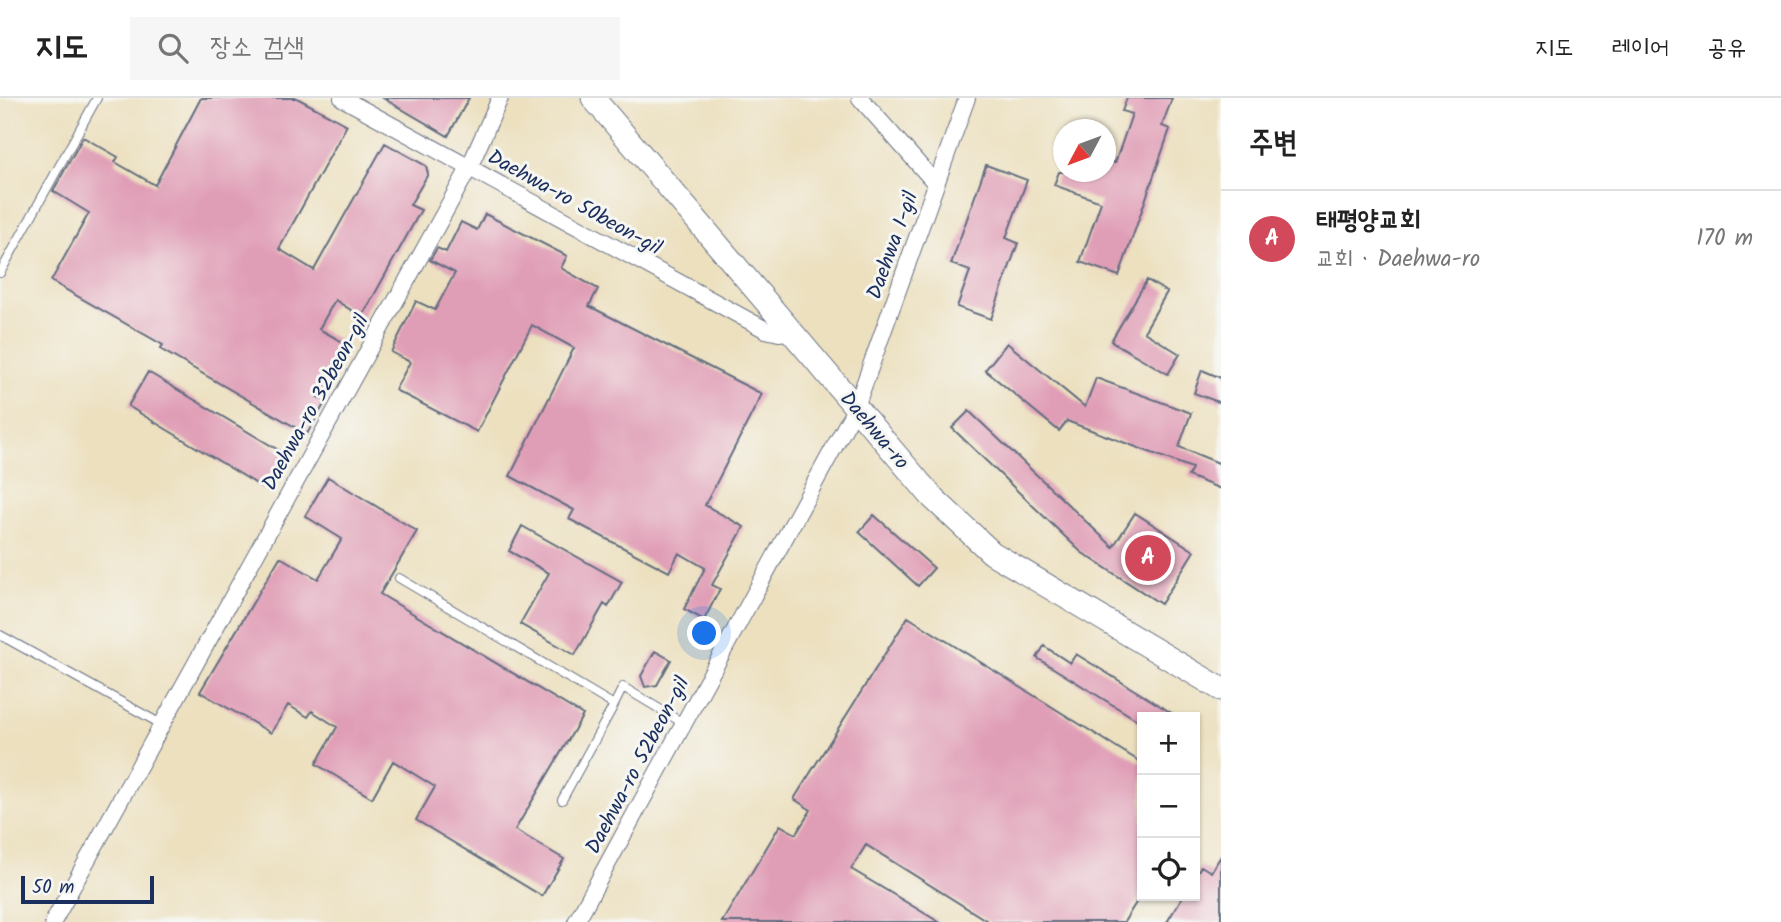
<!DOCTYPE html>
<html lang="ko">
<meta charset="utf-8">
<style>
:root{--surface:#fff;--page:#f6f6f6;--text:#222;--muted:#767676;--line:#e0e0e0;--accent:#d1495b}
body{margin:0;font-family:Kalam,"Poor Story",sans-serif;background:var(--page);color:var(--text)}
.controls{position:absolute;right:21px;bottom:21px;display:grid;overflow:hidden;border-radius:0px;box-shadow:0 2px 5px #0004}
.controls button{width:63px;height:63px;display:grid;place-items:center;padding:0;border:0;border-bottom:2px solid var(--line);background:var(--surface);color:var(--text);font:35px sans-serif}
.compass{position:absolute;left:1053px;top:21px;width:63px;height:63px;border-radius:50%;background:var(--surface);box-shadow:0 2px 5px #0004;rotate:229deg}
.scale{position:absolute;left:21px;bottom:18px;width:133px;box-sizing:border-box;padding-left:7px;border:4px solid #1b2f5e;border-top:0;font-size:19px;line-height:24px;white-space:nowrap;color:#1b2f5e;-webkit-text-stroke:5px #f6f6f2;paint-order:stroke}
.you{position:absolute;left:705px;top:536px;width:24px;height:24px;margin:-18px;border:5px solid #fff;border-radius:50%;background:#1a73e8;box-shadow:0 0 0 10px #1a73e833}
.badge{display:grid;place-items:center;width:46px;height:46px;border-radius:50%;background:var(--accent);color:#fff;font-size:23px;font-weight:700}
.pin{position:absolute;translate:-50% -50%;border:4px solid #fff;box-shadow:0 2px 7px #0006}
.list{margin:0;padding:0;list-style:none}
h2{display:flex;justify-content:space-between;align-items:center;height:91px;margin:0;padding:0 28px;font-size:30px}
h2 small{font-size:23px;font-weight:400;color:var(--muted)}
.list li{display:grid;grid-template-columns:46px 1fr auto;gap:21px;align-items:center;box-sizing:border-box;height:98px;padding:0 28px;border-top:2px solid var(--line)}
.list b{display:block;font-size:26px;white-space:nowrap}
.list p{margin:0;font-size:23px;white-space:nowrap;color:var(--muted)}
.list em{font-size:23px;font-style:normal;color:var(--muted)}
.icon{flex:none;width:38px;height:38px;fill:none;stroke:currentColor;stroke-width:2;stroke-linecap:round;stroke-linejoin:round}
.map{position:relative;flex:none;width:1221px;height:824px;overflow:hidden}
header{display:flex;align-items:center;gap:42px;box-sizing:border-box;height:98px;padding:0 35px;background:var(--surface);border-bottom:2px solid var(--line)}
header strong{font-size:33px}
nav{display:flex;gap:38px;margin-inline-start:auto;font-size:24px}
.search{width:490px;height:63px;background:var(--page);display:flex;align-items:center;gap:18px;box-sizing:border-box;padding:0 24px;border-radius:0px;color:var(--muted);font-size:26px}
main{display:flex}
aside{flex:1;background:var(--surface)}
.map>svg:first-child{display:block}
.building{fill:#e09eb6}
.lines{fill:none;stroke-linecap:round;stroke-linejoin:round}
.service-casing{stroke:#646d80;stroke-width:10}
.minor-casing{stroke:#646d80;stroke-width:18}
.secondary-casing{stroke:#646d80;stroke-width:25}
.service{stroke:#fff;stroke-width:8}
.minor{stroke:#fff;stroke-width:16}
.secondary{stroke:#fff;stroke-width:23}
.labels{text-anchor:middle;stroke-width:6;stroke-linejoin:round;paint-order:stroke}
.street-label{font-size:21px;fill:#1b2f5e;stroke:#f6f6f2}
</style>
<header>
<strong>지도</strong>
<div class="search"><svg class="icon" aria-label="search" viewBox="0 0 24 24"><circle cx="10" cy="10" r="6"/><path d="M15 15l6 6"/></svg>장소 검색</div>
<nav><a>지도</a><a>레이어</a><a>공유</a></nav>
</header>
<main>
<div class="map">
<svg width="1221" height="824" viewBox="0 0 1221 824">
<rect width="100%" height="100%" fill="#f6f6f2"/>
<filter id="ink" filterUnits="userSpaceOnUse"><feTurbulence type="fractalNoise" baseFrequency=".0143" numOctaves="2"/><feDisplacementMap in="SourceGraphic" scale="14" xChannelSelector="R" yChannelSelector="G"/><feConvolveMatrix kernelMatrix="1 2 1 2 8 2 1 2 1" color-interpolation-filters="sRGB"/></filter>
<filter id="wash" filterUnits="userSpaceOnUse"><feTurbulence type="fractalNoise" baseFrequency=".00686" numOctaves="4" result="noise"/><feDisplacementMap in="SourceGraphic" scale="28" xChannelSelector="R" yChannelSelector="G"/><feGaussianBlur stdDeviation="1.57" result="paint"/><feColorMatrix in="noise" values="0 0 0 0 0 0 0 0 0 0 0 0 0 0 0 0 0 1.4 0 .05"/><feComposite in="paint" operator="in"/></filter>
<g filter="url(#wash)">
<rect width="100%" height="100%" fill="#ece0bf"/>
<g id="blocks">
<!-- building -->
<path class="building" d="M 201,0 L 297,0 L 347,27 L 279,151 L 314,172 L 385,45 L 426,68 L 428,76 L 410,107 L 421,112 L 362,219 L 335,202 L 319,231 L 348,247 L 318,299 L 326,303 L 307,336 L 160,251 L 163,247 L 51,183 L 89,115 L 53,93 L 83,39 L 118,59 L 115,64 L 155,87 Z
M 383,0 L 469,0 L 448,38 Z
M 1127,0 L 1172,0 L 1162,28 L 1170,31 L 1119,178 L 1080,164 L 1101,104 L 1054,87 L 1059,74 L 1105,74 L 1105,61 L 1115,65 L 1132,16 L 1122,13 Z
M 986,67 L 1027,82 L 1006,140 L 1018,145 L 991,221 L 957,209 L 970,173 L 951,166 Z
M 485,116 L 567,158 L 561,170 L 598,191 L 589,208 L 762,296 L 705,407 L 744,429 L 712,487 L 720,491 L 704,522 L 684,511 L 705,470 L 679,455 L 669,474 L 569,421 L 574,412 L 510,378 L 574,250 L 532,227 L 477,334 L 395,292 L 410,264 L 391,254 L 416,203 L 435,212 L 455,175 L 430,162 L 437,150 L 446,154 L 461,124 L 477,132 Z
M 1147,182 L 1167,194 L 1144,234 L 1180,256 L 1168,276 L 1111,243 Z
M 1007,245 L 1085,309 L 1096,280 L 1191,315 L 1179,349 L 1221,366 L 1221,391 L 1188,378 L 1192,370 L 1067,323 L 1059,333 L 985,272 Z
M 1202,272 L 1221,280 L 1221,305 L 1194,295 Z
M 148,274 L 290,359 L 270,394 L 128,308 Z
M 969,313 L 1113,449 L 1135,415 L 1194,453 L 1161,506 L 1081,454 L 952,330 Z
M 328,379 L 417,433 L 380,496 L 583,617 L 515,732 L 564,761 L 542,798 L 416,722 L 435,689 L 393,663 L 372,700 L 316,666 L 337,629 L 312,613 L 308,619 L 288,607 L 271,635 L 200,594 L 280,459 L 318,481 L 342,441 L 305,418 Z
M 874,417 L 934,470 L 918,488 L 859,434 Z
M 522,428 L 622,484 L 608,509 L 604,506 L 575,557 L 520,526 L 549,475 L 509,453 Z
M 908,519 L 1142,665 L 1142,795 L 1124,824 L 989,824 L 866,747 L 851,771 L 939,824 L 722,824 L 780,727 L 796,736 L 811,712 L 794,701 Z
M 1044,548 L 1070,565 L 1076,556 L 1178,619 L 1142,619 L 1142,625 L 1037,560 Z
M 655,553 L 671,562 L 657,587 L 645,589 L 641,578 Z
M 1221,758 L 1221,824 L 1167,824 L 1183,798 L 1195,798 L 1195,778 L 1201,768 L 1211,774 Z"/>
</g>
</g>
<g filter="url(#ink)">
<use href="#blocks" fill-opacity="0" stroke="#646d80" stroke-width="2"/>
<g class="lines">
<!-- service casing -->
<g class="service-casing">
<path id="service" d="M 0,175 L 97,0
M 399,480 L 614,607 L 623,589 L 683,625
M 0,537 L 161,626
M 562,702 L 614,607"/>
</g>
<!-- minor casing -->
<g class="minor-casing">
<path id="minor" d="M 342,0 L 766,232 L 779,235 L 792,233
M 860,0 L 936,86
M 53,824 L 469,70 L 500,0
M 576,824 L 856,309 L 967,0"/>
</g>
<!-- secondary casing -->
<g class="secondary-casing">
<path id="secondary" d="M 593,0 L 932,399 L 992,455 L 1221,591"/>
</g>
<!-- service -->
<use href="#service" class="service"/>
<!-- minor -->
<use href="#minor" class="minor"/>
<!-- secondary -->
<use href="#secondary" class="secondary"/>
</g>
</g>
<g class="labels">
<!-- street labels -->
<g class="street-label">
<text transform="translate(575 104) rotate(29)" y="7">Daehwa-ro 50beon-gil</text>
<text transform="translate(892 147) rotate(-70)" y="7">Daehwa 1-gil</text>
<text transform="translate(315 304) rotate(-61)" y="7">Daehwa-ro 32beon-gil</text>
<text transform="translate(875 332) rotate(50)" y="7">Daehwa-ro</text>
<text transform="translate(637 667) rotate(-62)" y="7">Daehwa-ro 52beon-gil</text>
</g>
</g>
</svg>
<div class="controls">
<button>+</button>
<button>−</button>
<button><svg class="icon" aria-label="locate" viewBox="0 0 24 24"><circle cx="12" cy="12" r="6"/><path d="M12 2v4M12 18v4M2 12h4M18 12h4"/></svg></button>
</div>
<svg class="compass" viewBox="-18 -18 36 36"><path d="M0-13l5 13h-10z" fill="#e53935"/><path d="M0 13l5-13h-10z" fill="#767676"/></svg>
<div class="scale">50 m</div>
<div class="you"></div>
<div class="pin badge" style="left:1148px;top:460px">A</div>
</div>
<aside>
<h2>주변<small></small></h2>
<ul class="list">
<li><span class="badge">A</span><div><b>태평양교회</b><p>교회 · Daehwa-ro</p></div><em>170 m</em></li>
</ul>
</aside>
</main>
